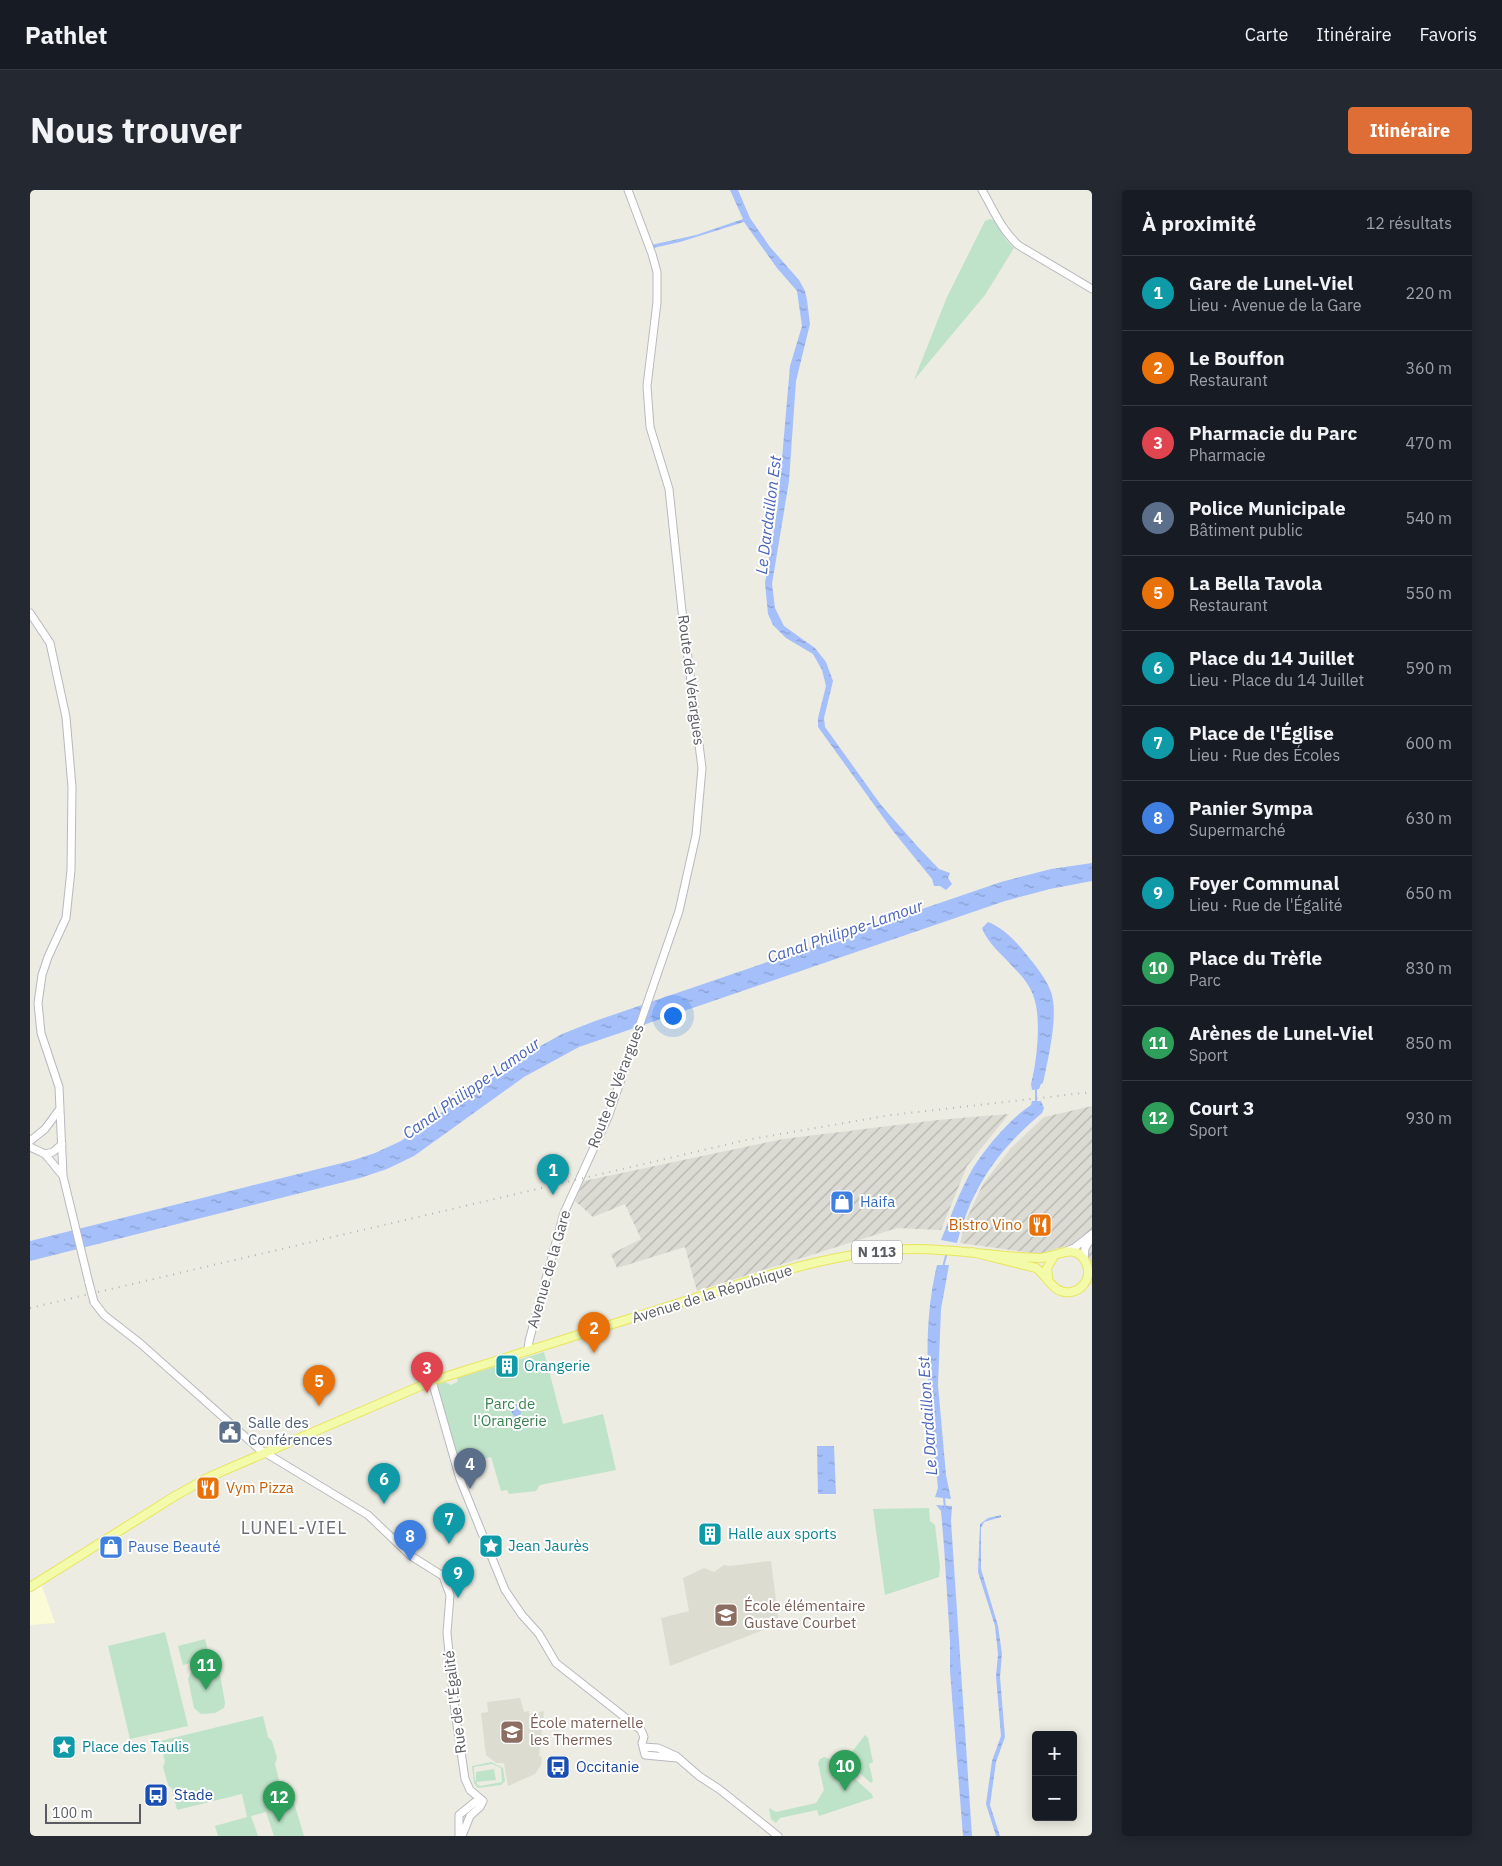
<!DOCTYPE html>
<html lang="fr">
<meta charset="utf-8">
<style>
:root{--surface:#171b24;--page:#242831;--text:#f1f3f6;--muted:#9ea1a6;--line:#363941;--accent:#df6d36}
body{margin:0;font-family:"IBM Plex Sans",sans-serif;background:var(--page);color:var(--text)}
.controls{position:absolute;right:15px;bottom:15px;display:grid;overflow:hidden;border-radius:5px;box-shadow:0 2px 12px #0003}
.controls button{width:45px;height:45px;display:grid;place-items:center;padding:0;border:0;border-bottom:1px solid var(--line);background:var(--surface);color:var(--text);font:25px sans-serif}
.scale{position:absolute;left:15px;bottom:12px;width:96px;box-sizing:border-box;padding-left:5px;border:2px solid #5a5c62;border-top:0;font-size:14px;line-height:18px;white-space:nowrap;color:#5a5c62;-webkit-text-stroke:4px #fff;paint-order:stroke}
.you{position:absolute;left:642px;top:825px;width:18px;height:18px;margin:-12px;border:4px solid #fff;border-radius:50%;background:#1a73e8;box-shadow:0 0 0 8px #1a73e833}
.badge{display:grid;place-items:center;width:32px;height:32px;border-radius:50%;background:var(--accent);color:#fff;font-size:16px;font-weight:700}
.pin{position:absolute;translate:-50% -41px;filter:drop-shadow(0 1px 2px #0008)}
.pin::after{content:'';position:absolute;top:26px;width:18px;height:15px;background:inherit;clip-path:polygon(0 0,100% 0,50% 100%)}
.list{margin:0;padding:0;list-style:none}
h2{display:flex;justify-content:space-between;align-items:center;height:65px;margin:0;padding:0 20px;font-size:21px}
h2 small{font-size:16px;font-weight:400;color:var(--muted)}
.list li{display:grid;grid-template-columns:32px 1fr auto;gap:15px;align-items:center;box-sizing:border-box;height:75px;padding:0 20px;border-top:1px solid var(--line)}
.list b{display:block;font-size:19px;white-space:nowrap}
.list p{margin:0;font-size:16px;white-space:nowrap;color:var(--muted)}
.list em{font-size:16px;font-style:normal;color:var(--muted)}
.map{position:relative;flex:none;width:1062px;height:1646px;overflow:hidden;border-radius:5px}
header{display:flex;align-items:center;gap:30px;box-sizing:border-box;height:70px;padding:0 25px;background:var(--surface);border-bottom:1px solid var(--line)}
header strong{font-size:24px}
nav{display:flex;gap:28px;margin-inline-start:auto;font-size:18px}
.intro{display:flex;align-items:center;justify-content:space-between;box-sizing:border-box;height:120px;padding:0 30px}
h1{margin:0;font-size:35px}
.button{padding:12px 22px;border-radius:5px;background:var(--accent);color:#fff;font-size:18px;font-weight:700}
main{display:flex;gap:30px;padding:0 30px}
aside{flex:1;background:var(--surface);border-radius:5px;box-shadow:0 2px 12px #0003}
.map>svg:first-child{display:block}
.commercial{fill:#fbfbd8}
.industrial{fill:url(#industrial-furrows)}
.education{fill:#dcdcd0}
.green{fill:#bfe3c8;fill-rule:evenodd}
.water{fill:url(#water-ripples)}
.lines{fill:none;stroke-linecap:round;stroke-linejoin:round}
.stream{stroke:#a4bffa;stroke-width:2}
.secondary-casing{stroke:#b8b9c0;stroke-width:9}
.primary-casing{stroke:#e9e55e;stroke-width:10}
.secondary{stroke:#fff;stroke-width:7}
.primary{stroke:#f3faa9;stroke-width:8}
.rail{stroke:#b5b5b6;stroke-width:2;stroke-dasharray:1 6;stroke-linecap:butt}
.secondary-bridge-casing{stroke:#b8b9c0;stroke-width:9;stroke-linecap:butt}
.secondary-bridge{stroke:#fff;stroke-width:7}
.labels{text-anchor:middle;stroke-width:4;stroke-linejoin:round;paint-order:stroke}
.shield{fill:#fff;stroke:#8c8d91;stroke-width:1}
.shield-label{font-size:14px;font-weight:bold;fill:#5a5c62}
.street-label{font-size:15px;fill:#5a5c62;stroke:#fff}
.shop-label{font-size:15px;fill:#366cbe;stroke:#fff;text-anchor:start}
.food-label{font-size:15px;fill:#c56008;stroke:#fff;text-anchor:end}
.culture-label{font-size:15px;fill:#0d838f;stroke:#fff;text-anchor:start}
.park-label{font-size:15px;fill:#39824f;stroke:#fff}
.service-label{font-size:15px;fill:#4e5e75;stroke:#fff;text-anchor:start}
.education-label{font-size:15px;fill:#785e54;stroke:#fff;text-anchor:start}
.transit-label{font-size:15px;fill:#164399;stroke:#fff;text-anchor:start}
.water-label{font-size:16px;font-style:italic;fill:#4964bb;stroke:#fff}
.quarter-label{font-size:18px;letter-spacing:1px;fill:#6b6d74;stroke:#fff}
</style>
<header>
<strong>Pathlet</strong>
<nav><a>Carte</a><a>Itinéraire</a><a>Favoris</a></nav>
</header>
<div class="intro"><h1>Nous trouver</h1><a class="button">Itinéraire</a></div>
<main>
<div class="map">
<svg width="1062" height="1646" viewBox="0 0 1062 1646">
<defs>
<pattern id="industrial-furrows" width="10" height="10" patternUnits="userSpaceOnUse" patternTransform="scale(1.25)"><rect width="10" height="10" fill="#dbdbd4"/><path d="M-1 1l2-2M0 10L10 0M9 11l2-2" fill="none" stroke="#b5b5af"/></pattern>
<pattern id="water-ripples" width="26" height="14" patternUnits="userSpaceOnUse" patternTransform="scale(1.25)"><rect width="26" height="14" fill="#a4bffa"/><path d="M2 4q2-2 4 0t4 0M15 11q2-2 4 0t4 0" fill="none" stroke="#899ece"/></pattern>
</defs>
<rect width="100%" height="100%" fill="#ecece2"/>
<!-- commercial -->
<path class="commercial" d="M 12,1396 L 25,1433 L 0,1435 L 0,1403 Z"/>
<!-- industrial -->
<path class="industrial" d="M 1062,916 L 1062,1074 L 1057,1064 L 1038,1055 L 1010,1064 L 930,1053 L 936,1030 L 953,994 L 981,958 L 1014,927 Z
M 979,924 L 937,976 L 911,1040 L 867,1038 L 667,1101 L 655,1057 L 587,1078 L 581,1064 L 611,1049 L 595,1014 L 563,1027 L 545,1011 L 554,991 L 753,949 L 908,930 Z"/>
<!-- education -->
<path class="education" d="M 741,1371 L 749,1434 L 640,1476 L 631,1428 L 659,1421 L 653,1388 L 674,1378 L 684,1382 L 694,1375 L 700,1376 Z
M 490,1508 L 494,1522 L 499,1521 L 499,1525 L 514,1521 L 509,1566 L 512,1567 L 511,1575 L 505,1584 L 478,1596 L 474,1573 L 466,1573 L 456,1565 L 451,1523 L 458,1522 L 457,1512 Z"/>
<!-- green -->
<path class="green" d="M 960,29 L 964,30 L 977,51 L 984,58 L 955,105 L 884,190 L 917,107 L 955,31 Z
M 514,1162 L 533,1234 L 573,1224 L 586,1280 L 510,1295 L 506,1301 L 479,1304 L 477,1300 L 471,1301 L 461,1267 L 430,1275 L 406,1195 L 415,1192 L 421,1195 L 427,1192 L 428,1188 Z
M 899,1318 L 900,1331 L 905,1335 L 910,1377 L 909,1387 L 855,1405 L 843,1319 Z
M 135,1442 L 158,1536 L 100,1549 L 78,1456 Z
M 175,1449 L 180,1468 L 153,1475 L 148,1456 Z
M 175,1474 L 179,1474 L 180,1480 L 183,1482 L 186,1480 L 190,1484 L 195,1513 L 194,1518 L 185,1523 L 171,1524 L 164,1518 L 158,1489 L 161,1482 Z
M 233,1526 L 238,1547 L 242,1551 L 247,1568 L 245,1574 L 250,1594 L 258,1593 L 274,1646 L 244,1646 L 236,1622 L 221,1626 L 228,1646 L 188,1646 L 185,1636 L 217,1627 L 212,1604 L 147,1620 L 142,1599 L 138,1595 L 133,1577 L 135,1572 L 130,1551 Z
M 835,1545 L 838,1548 L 843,1572 L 839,1574 L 843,1591 L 841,1593 L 817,1572 L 818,1567 Z
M 794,1567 C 804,1568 832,1596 842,1604 L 843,1608 L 789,1626 L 787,1620 L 750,1628 L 746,1633 L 741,1629 L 739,1618 L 746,1622 L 786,1613 L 794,1600 L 788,1573 L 790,1569 Z
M 461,1572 L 473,1578 L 475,1591 L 471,1595 L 448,1598 L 444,1593 L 442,1576 ZM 462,1574 L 471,1578 L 472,1592 L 450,1596 C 444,1593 444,1584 444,1577 Z
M 464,1579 L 466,1590 L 446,1592 L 446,1582 Z"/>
<!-- water -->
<path class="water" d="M 700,0 L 708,0 L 720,28 L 740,57 L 769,90 L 775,101 L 777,110 L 780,134 L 766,191 L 759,291 L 742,394 L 745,418 L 754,436 L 785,458 L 796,472 L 803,491 L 794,528 L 795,537 L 851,615 L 888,657 L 909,679 L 920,683 L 918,688 L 922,694 L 916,700 L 910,696 L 904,696 L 902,689 L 863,641 L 788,537 L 788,528 L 796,496 L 792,480 L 783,464 L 756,448 L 743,435 L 738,424 L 735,393 L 748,315 L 760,176 L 772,136 L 767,101 L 747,78 L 714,32 L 650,52 L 623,58 L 621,55 L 666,45 L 713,29 Z
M 1062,673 L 1062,691 L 1020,699 L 975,711 L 549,857 L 494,887 L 384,966 L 357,979 L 330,988 L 0,1071 L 0,1051 L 324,970 L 345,963 L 371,951 L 489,868 L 532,844 L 565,831 L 971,692 L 1021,679 Z
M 958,732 C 973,738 986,751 996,764 C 1005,775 1016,788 1021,802 C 1029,825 1018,869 1013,893 L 1011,894 L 1009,899 L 1002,900 L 1001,894 C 1007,871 1012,827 1003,805 C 999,794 991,785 983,777 C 972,764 958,754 952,738 Z
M 1002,911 L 1011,911 L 1014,918 L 1012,923 C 968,960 942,997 927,1053 L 911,1050 C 921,1026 930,1000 943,978 C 958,955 979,930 1001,915 Z
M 907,1075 L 919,1075 L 911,1119 L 908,1195 L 916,1285 L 921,1309 L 905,1307 L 908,1298 C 901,1222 889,1150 907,1075 Z
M 484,1214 L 488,1215 L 491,1221 L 490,1227 L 488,1229 L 485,1228 L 482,1223 L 482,1217 Z
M 787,1256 L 804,1256 L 806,1304 L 788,1304 Z
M 906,1315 L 922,1316 L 921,1331 L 942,1646 L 933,1646 L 920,1481 L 920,1451 L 914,1356 L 911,1321 Z
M 971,1325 L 971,1327 L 954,1332 L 951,1338 L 951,1379 L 968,1436 L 972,1464 L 970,1487 L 975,1547 L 966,1572 L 960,1615 L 970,1646 L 966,1646 L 956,1614 L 962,1571 L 971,1546 L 966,1486 L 968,1464 L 965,1436 L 948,1382 L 950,1334 L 958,1328 Z"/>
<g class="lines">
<!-- stream -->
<path class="stream" d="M 1006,898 L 1006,913
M 913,1077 L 917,1062
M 914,1308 L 915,1318"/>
<!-- secondary casing -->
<g class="secondary-casing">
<path id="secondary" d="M 952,0 C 963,19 971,39 988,55 L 1062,99
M 0,423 L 20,453 L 36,527 L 42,597 L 41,680 L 36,728 L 18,767 L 12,785 L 8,813 L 11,843 L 29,897 L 33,986
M 0,951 L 15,939 L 29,920
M 0,957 L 15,964 L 33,986 L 59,1093
M 15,964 L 23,962 L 32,954
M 1037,1061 L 1044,1058 L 1062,1044
M 1054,1069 L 1055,1058 L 1062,1047
M 64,1112 L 74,1125 L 111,1154 L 229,1259 L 338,1325 L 381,1366 L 413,1386 L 420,1405 L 417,1443 L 425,1521 L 435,1589 L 440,1600 L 453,1611
M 498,1161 L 499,1151 L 534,1023 L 578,927 L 649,721 L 666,645 L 672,578 L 652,421 L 639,299 L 620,237 L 617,196 L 627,112 L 627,82 L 622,64 L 598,0
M 402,1191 L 430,1289 L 475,1400 L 492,1425 L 509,1444 L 526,1473 L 611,1540 L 614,1547 L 612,1553 L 615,1565 L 647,1568
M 613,1557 L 628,1558 L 646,1566 L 669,1586 L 689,1599 L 748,1646
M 429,1646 L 429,1625 L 445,1612 L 453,1611
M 432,1646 L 440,1626 L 450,1617 L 453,1611"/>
</g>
<!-- primary casing -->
<g class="primary-casing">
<path id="primary" d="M 1018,1088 L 1017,1078 L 1024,1066
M 0,1397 L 145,1306 L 179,1287 L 402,1191 C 489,1164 575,1136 662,1109 C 734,1086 810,1060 886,1059 C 927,1059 967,1067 1008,1068 C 1024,1069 1046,1050 1056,1073 C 1059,1080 1059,1088 1054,1094 C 1051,1098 1046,1101 1041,1102 C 1023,1105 1018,1086 1006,1078 L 942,1062"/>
</g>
<!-- secondary -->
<use href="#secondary" class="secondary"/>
<!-- primary -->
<use href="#primary" class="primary"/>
<!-- rail -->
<path class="rail" d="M 0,1118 L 716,950 L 861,925 L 1062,902"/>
<!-- secondary-bridge casing -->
<g class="secondary-bridge-casing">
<path id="secondary-bridge" d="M 59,1093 L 64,1112"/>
</g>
<!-- secondary-bridge -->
<use href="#secondary-bridge" class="secondary-bridge"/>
</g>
<!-- icons -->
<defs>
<g id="shop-square" transform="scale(1.25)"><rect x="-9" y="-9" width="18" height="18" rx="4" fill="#3f7fe0" stroke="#fff"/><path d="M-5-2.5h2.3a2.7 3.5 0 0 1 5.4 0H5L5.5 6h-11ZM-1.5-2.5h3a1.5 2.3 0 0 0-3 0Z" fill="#fff"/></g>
<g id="restaurant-square" transform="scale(1.25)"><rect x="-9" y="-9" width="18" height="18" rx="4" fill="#e8710a" stroke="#fff"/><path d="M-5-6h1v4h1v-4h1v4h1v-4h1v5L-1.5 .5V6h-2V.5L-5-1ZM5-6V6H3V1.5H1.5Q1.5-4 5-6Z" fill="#fff"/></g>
<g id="building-square" transform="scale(1.25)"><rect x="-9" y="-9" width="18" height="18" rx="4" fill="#0f9aa8" stroke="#fff"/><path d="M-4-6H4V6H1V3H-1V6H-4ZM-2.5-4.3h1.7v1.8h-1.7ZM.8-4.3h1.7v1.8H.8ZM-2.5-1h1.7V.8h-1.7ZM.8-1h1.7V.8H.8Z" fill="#fff"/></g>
<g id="civic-square" transform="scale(1.25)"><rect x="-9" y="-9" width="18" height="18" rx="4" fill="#5c6f8a" stroke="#fff"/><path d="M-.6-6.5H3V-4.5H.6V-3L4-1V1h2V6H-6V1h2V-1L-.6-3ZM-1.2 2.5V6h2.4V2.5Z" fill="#fff"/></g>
<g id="sight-square" transform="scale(1.25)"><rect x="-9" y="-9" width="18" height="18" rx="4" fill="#0f9aa8" stroke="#fff"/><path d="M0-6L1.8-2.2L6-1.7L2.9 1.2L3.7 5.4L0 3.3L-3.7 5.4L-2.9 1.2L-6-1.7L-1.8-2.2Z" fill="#fff"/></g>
<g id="school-square" transform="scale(1.25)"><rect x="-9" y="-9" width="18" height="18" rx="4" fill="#8d6e63" stroke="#fff"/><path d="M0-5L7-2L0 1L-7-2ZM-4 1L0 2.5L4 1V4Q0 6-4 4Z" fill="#fff"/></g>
<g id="bus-square" transform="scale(1.25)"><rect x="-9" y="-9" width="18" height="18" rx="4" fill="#1a4fb4" stroke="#fff"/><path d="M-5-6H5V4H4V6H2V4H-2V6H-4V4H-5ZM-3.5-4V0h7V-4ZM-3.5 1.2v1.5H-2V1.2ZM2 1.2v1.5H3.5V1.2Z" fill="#fff"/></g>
</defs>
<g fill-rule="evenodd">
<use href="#shop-square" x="812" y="1012"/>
<use href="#restaurant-square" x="1010" y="1035"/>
<use href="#building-square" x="477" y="1176"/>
<use href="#civic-square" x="200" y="1242"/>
<use href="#restaurant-square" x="178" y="1298"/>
<use href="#building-square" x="680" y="1344"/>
<use href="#sight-square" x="461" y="1356"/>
<use href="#shop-square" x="81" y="1357"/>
<use href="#school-square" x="696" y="1425"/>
<use href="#school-square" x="482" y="1542"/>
<use href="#sight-square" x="34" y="1557"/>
<use href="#bus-square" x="528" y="1577"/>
<use href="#bus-square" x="126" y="1605"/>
</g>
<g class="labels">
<!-- shield labels -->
<rect class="shield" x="822" y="1050.5" width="50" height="23" rx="4"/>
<g class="shield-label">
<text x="847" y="1067">N 113</text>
</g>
<!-- street labels -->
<g class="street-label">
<text transform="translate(661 490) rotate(83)" y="5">Route de Vérargues</text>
<text transform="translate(586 896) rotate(-69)" y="5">Route de Vérargues</text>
<text transform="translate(519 1079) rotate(-74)" y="5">Avenue de la Gare</text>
<text transform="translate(682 1104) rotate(-17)" y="5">Avenue de la République</text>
<text transform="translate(425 1512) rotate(-97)" y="5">Rue de l'Égalité</text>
</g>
<!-- shop labels -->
<g class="shop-label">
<text x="830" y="1017">Haifa</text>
<text x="98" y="1362">Pause Beauté</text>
</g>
<!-- food labels -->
<g class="food-label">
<text x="992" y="1040">Bistro Vino</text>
<text x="196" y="1303" text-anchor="start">Vym Pizza</text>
</g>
<!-- culture labels -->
<g class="culture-label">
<text x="494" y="1181">Orangerie</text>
<text x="698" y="1349">Halle aux sports</text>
<text x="478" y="1361">Jean Jaurès</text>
<text x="52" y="1562">Place des Taulis</text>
</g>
<!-- park labels -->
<g class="park-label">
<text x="480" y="1219">Parc de<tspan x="480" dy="17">l'Orangerie</tspan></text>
</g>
<!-- service labels -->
<g class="service-label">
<text x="218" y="1238">Salle des<tspan x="218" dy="17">Conférences</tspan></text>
</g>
<!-- education labels -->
<g class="education-label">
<text x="714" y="1421">École élémentaire<tspan x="714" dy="17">Gustave Courbet</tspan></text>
<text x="500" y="1538">École maternelle<tspan x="500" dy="17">les Thermes</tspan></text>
</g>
<!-- transit labels -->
<g class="transit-label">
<text x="546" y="1582">Occitanie</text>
<text x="144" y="1610">Stade</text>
</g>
<!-- water labels -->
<g class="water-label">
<text transform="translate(738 325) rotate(-83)" y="6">Le Dardaillon Est</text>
<text transform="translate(815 741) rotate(-19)" y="6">Canal Philippe-Lamour</text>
<text transform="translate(441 898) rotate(-35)" y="6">Canal Philippe-Lamour</text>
<text transform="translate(897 1226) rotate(-94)" y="6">Le Dardaillon Est</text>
</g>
<!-- quarter labels -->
<g class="quarter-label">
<text x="264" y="1344">LUNEL-VIEL</text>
</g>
</g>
</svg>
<div class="controls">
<button>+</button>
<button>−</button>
</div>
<div class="scale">100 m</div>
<div class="you"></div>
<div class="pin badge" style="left:523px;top:1005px;background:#0f9aa8">1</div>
<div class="pin badge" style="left:564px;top:1163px;background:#e8710a">2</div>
<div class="pin badge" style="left:397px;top:1203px;background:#e0444e">3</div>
<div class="pin badge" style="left:440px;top:1299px;background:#5c6f8a">4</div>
<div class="pin badge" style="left:289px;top:1216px;background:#e8710a">5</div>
<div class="pin badge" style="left:354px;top:1314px;background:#0f9aa8">6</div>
<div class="pin badge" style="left:419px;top:1354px;background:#0f9aa8">7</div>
<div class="pin badge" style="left:380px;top:1371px;background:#3f7fe0">8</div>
<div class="pin badge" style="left:428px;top:1408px;background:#0f9aa8">9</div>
<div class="pin badge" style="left:815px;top:1601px;background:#2e9e5b">10</div>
<div class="pin badge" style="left:176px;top:1500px;background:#2e9e5b">11</div>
<div class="pin badge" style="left:249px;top:1632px;background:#2e9e5b">12</div>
</div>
<aside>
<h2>À proximité<small>12 résultats</small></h2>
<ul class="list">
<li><span class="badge" style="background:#0f9aa8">1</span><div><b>Gare de Lunel-Viel</b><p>Lieu · Avenue de la Gare</p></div><em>220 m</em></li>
<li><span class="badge" style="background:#e8710a">2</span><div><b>Le Bouffon</b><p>Restaurant</p></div><em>360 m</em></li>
<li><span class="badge" style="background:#e0444e">3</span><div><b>Pharmacie du Parc</b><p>Pharmacie</p></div><em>470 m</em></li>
<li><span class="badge" style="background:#5c6f8a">4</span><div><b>Police Municipale</b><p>Bâtiment public</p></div><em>540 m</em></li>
<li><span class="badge" style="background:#e8710a">5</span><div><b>La Bella Tavola</b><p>Restaurant</p></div><em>550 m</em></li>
<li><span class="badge" style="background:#0f9aa8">6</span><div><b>Place du 14 Juillet</b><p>Lieu · Place du 14 Juillet</p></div><em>590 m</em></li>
<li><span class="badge" style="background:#0f9aa8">7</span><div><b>Place de l'Église</b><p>Lieu · Rue des Écoles</p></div><em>600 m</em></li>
<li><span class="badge" style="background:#3f7fe0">8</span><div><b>Panier Sympa</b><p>Supermarché</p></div><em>630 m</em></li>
<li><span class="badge" style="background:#0f9aa8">9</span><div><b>Foyer Communal</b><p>Lieu · Rue de l'Égalité</p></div><em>650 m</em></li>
<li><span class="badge" style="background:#2e9e5b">10</span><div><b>Place du Trèfle</b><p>Parc</p></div><em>830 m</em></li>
<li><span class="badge" style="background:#2e9e5b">11</span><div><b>Arènes de Lunel-Viel</b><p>Sport</p></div><em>850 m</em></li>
<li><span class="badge" style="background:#2e9e5b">12</span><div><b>Court 3</b><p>Sport</p></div><em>930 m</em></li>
</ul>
</aside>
</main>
